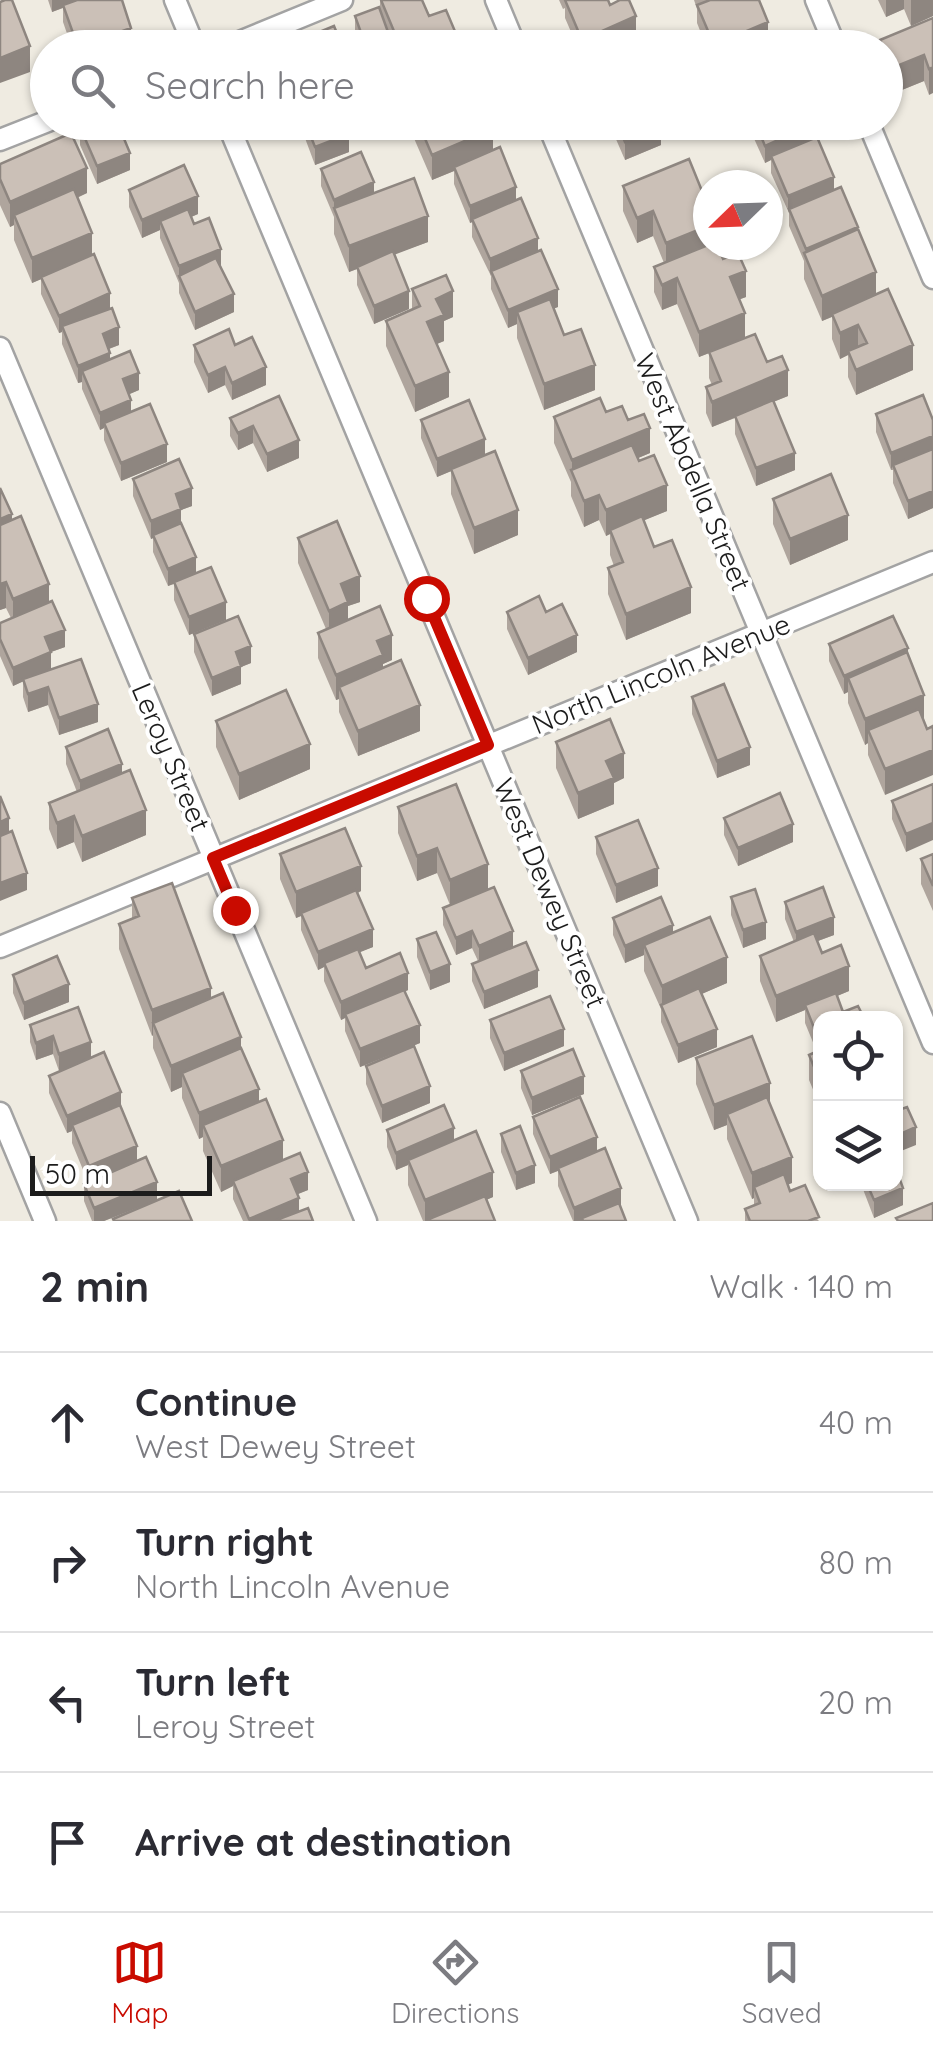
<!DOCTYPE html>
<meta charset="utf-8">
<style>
:root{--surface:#fff;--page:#f2f2f3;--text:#2b2b33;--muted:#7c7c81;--line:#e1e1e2;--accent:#c90b00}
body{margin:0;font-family:Quicksand,sans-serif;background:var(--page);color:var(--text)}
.controls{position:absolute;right:30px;bottom:30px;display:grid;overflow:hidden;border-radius:20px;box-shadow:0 2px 8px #0004}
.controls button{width:90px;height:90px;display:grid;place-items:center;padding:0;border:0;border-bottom:2px solid var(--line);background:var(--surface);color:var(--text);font:50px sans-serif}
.compass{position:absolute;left:693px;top:170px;width:90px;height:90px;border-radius:50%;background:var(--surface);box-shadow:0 2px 8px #0004;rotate:247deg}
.scale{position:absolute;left:30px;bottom:25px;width:182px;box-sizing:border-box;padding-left:10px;border:5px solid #1c1c1c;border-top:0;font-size:28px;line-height:35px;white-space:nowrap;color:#1c1c1c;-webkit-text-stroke:8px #fff;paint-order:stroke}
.stop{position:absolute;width:30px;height:30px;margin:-22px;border:8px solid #c90b00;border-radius:50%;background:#fff}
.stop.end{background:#c90b00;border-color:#fff;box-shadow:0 2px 10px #0008}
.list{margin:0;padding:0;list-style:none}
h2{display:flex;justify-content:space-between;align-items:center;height:130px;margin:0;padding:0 40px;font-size:42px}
h2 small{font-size:32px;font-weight:400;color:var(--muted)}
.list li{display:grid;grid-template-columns:65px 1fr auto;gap:30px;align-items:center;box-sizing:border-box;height:140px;padding:0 40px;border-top:2px solid var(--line)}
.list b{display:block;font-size:38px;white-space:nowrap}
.list p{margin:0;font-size:32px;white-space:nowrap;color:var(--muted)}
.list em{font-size:32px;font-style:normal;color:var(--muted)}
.icon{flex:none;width:55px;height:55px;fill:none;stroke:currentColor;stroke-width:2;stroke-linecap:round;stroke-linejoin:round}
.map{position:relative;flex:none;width:933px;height:1221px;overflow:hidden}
.search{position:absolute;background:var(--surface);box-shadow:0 2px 8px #0004;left:30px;right:30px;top:30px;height:110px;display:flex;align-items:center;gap:25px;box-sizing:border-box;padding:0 35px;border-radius:55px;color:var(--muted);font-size:38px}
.sheet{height:690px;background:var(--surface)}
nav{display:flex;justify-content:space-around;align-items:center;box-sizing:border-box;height:140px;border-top:2px solid var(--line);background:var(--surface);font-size:28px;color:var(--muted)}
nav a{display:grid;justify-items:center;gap:5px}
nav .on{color:var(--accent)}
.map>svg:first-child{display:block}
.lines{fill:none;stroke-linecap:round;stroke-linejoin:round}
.minor-casing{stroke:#a3a3a3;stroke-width:25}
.minor{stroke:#fff;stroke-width:20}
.wall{fill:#afa59d}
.shaded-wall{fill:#8e8680}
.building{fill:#cbc0b7;stroke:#8e8680;stroke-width:2.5}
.route{stroke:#c90b00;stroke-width:12}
.labels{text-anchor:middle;stroke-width:8;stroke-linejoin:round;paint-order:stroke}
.street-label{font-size:28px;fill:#1c1c1c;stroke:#fff}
</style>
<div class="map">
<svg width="933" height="1221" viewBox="0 0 933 1221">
<rect width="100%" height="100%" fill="#efebe1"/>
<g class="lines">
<!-- minor casing -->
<g class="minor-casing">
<path id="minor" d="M 175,0 L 195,48
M 496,0 L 516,48
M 816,0 L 836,48
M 225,48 L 342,0
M 227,122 L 687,1221
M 547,122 L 933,1043
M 868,122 L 933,278
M 0,140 L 48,121
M 0,348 L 366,1221
M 0,947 L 933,562
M 0,1113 L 45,1221"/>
</g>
<!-- minor -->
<use href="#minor" class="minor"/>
</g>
<!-- wall -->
<path class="wall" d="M 48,0 L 122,0 L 131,46 L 126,48 L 72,48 L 63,22 L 63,8 L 52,12 Z
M 380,0 L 422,0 L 429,16 L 462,48 L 391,48 L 388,42 L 388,48 L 360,48 L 355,34 L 355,16 L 380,11 Z
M 559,0 L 608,0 L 610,5 L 636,34 L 634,35 L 639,48 L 578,48 L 565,18 L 565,8 L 563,9 Z
M 694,0 L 759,0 L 768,36 L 781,48 L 707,48 L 697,23 L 697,9 Z
M 878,0 L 933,0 L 933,16 L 911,26 L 904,9 L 886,17 Z
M 933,18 L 929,95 L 924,81 L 892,94 L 886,78 L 886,48 L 880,48 L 880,40 Z
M 299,122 L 361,122 L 361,130 L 349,135 L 349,152 L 315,165 Z
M 413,122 L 490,122 L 493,150 L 538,252 L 558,307 L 554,308 L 564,335 L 595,390 L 544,410 L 517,338 L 517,324 L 508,328 L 491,289 L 491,276 L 472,237 L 472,222 L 470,223 L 454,184 L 454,171 L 432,180 L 413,136 Z
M 612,122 L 659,122 L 661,145 L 625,160 L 612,130 Z
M 813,122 L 814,138 L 834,190 L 858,230 L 876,295 L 913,370 L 856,395 L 848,377 L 848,355 L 840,359 L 832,339 L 832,317 L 822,321 L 804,279 L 804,261 L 789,226 L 789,213 L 771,173 L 771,160 L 765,163 L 747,123 Z
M 80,127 L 130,170 L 97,184 L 80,145 Z
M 0,164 L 87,193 L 77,198 L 92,255 L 110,308 L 119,345 L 109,349 L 110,360 L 139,390 L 129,394 L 131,412 L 167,462 L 121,481 L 104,440 L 104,428 L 100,430 L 82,389 L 82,382 L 78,383 L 62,344 L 62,332 L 59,333 L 41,294 L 41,279 L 32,283 L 14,240 L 14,225 L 10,227 L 0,205 Z
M 321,169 L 374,193 L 428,242 L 394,254 L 409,309 L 374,324 L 357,285 L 357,269 L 349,272 L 334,234 L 334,217 L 321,186 Z
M 623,186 L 718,247 L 723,259 L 746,297 L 740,299 L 745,338 L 767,362 L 788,396 L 773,402 L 795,470 L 756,486 L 735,434 L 735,418 L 712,427 L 706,413 L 706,387 L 712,385 L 709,378 L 709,353 L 699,357 L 677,304 L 662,310 L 654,292 L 654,267 L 664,263 L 653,236 L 637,243 L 623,211 Z
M 129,190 L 198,214 L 191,217 L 221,266 L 234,312 L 195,330 L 179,293 L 179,283 L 160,238 L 160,230 L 142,238 L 129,207 Z
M 412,289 L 453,317 L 444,321 L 444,341 L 437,344 L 449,397 L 415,412 L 386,346 L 386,321 L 412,309 Z
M 194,345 L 235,345 L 266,385 L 232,400 L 225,385 L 208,393 L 194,362 Z
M 279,396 L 299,458 L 267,472 L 253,443 L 238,450 L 230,436 L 230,418 Z
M 606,412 L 628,420 L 650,453 L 638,458 L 667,511 L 644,520 L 654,547 L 691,613 L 626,640 L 608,594 L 608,568 L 614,566 L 610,555 L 610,534 L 606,536 L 599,520 L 584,527 L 571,496 L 571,482 L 554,443 L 554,417 Z
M 876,414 L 933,420 L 933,508 L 908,519 L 893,483 L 893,470 L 891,470 L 876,432 Z
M 421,420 L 485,455 L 518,535 L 474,554 L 451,494 L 451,471 L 437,477 L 421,438 Z
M 133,479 L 192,506 L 181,510 L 181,523 L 196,573 L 226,620 L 189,635 L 174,600 L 174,584 L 168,586 L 153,552 L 153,538 L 151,539 L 133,496 Z
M 0,488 L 12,520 L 49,602 L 65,647 L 51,652 L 51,669 L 98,722 L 59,735 L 48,705 L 28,712 L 23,697 L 23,681 L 13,686 L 0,656 L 0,623 L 11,618 L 6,608 L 0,610 Z
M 773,499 L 848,540 L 790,565 L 773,524 Z
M 298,538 L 360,602 L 348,606 L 348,620 L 392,660 L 383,664 L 383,668 L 420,731 L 358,756 L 339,712 L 339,699 L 336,700 L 318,658 L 318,633 L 326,629 L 298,563 Z
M 507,612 L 546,612 L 577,652 L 528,675 L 507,629 Z
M 893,616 L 885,795 L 868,755 L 868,743 L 865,745 L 848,703 L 848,692 L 844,694 L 829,661 L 829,644 Z
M 194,634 L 251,663 L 241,667 L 241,684 L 212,696 L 194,652 Z
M 692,697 L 750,765 L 717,778 L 692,714 Z
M 216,721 L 310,769 L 239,800 L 216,747 Z
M 556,742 L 624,778 L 614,783 L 614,804 L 578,819 L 556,768 Z
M 66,747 L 122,774 L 146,835 L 82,862 L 74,842 L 57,849 L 49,829 L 49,803 L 77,792 L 66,764 Z
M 933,784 L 906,852 L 892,819 L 892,801 Z
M 398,807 L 488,889 L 513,947 L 538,987 L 484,1009 L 472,981 L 472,964 L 478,961 L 472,948 L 456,955 L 443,925 L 443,908 L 450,905 L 437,873 L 417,881 L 398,833 Z
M 724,818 L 793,842 L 738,866 L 724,835 Z
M 596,837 L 658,886 L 616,903 L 596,854 Z
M 280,854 L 361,891 L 358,893 L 373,947 L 359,952 L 366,968 L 408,990 L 405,992 L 420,1043 L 360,1067 L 345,1031 L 345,1018 L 341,1020 L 324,981 L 324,967 L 318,970 L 301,930 L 301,916 L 296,918 L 280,879 Z
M 933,854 L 933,911 L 921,884 L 921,859 Z
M 731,897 L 766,939 L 743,948 L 731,915 Z
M 132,898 L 211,998 L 241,1048 L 259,1102 L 283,1160 L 308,1190 L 297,1194 L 299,1212 L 313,1221 L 243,1221 L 233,1199 L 233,1186 L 221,1192 L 203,1151 L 203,1137 L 199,1139 L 182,1098 L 182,1087 L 171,1092 L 153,1048 L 153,1035 L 152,1036 L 119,949 L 119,924 L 132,918 Z
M 785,902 L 834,935 L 818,941 L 822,953 L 849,991 L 837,996 L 843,1012 L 864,1018 L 820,1018 L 820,1106 L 809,1080 L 809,1055 L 817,1052 L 805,1023 L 805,1010 L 776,1022 L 760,981 L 760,956 L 794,942 L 785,919 Z
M 613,918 L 673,932 L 727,983 L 701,994 L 717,1047 L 678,1063 L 661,1022 L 661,1009 L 644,971 L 644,955 L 625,963 L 613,935 Z
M 417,939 L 450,982 L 430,990 L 417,957 Z
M 13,975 L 69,1002 L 24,1020 L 13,993 Z
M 490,1020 L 564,1046 L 504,1071 L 490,1038 Z
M 30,1025 L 91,1057 L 121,1108 L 137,1161 L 157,1200 L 104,1221 L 92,1221 L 84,1201 L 84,1184 L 88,1182 L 72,1143 L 72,1131 L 67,1133 L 49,1093 L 49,1076 L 59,1071 L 53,1054 L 36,1060 L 30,1042 Z
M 696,1058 L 770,1103 L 792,1183 L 788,1184 L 790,1191 L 819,1221 L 745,1221 L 745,1209 L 754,1206 L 754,1198 L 752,1199 L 727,1139 L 727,1125 L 714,1130 L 696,1084 Z
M 366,1066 L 430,1103 L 382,1123 L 366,1084 Z
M 521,1071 L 584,1094 L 532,1115 L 521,1088 Z
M 533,1117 L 597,1152 L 621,1205 L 620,1206 L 626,1221 L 573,1221 L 558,1186 L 558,1171 L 550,1174 L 533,1134 Z
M 387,1130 L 454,1140 L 493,1197 L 486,1200 L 495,1221 L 423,1221 L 408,1185 L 408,1165 L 396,1170 L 387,1147 Z
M 501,1134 L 535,1183 L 516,1190 L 501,1152 Z
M 861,1184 L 896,1184 L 903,1205 L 874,1218 Z"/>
<!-- shaded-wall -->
<path class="shaded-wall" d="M 52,0 L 83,0 L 52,12 Z
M 886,0 L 904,0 L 904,9 L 886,17 Z
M 911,0 L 933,0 L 933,16 L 911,26 Z
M 636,16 L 636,34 L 605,48 L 582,48 L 582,40 Z
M 768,22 L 768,40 L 750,48 L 714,48 L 714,45 Z
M 131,28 L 131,46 L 126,48 L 78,48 Z
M 388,32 L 388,48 L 364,48 L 364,41 Z
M 30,46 L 30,72 L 0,83 L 0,58 Z
M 924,55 L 924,81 L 892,94 L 892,68 Z
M 933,67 L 933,93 L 929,95 L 929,69 Z
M 343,122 L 361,122 L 361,130 L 349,135 L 349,152 L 315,165 L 315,147 Z
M 814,124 L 814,142 L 771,156 L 771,160 L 765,163 L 765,146 Z
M 661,127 L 661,145 L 625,160 L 625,142 Z
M 493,129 L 493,155 L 454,167 L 454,171 L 432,180 L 432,155 Z
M 130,153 L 130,170 L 97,184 L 97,166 Z
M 87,168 L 87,193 L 18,224 L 14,215 L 14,225 L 10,227 L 10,202 Z
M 834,177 L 834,194 L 789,209 L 788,213 L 788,196 Z
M 374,182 L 374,200 L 334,208 L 334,217 L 334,200 Z
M 516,187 L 516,204 L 470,223 L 470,206 Z
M 198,196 L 198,214 L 163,229 L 160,221 L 160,230 L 142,238 L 142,220 Z
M 653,211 L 653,236 L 637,243 L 637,218 Z
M 428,216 L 428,242 L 349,272 L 349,246 Z
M 708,226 L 708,245 L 724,245 L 666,269 L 666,243 Z
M 858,227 L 858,245 L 806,258 L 806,249 Z
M 92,233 L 92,258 L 32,283 L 32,258 Z
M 538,238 L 538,255 L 491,271 L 490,276 L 490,259 Z
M 221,249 L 221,266 L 182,282 L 179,276 L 179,266 Z
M 746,271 L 746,297 L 730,303 L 730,277 Z
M 876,272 L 876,298 L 822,321 L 822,296 Z
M 677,278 L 677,304 L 662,310 L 662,285 Z
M 558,289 L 558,307 L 520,322 L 517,312 L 517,324 L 508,328 L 508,310 Z
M 409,291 L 409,309 L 374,324 L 374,306 Z
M 453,291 L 453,317 L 444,321 L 444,341 L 427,348 L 427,322 L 436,299 Z
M 110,293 L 110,310 L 62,326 L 62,332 L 59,333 L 59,316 Z
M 234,294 L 234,312 L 195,330 L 195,312 Z
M 745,313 L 745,339 L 699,357 L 699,332 Z
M 858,325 L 858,350 L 848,351 L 848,355 L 840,359 L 840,333 Z
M 119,327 L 119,345 L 103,351 L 103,334 Z
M 913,345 L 913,370 L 856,395 L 856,370 Z
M 110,353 L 110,371 L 82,371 L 82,382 L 78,383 L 78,366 Z
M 595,365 L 595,390 L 544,410 L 544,384 Z
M 225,367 L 225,385 L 208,393 L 208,375 Z
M 266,367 L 266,385 L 232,400 L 232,383 Z
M 788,370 L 788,396 L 712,427 L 712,402 Z
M 449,372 L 449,397 L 415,412 L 415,386 Z
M 139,373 L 139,390 L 123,397 L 123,379 Z
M 131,400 L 131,417 L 104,423 L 104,428 L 100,430 L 100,413 Z
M 253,426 L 253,443 L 238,450 L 238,433 Z
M 650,428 L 650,453 L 577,484 L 572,474 L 572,460 Z
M 933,436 L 933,453 L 893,465 L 891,470 L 891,453 Z
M 485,439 L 485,457 L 437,477 L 437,459 Z
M 299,440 L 299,458 L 267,472 L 267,454 Z
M 167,444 L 167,462 L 121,481 L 121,463 Z
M 795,453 L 795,470 L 756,486 L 756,468 Z
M 667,485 L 667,511 L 611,534 L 610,530 L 610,534 L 606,536 L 606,510 Z
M 192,488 L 192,506 L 181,510 L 181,526 L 151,539 L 151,521 L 176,494 Z
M 933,491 L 933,508 L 908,519 L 908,501 Z
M 599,495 L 599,520 L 584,527 L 584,501 Z
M 518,510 L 518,535 L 474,554 L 474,528 Z
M 12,514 L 12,532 L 0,537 L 0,519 Z
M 848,515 L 848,540 L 790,565 L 790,539 Z
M 196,557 L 196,575 L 168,586 L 168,569 Z
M 360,576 L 360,602 L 348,606 L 348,628 L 329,636 L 329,611 L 341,584 Z
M 6,582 L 6,608 L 0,610 L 0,584 Z
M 49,584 L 49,610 L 13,624 L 13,599 Z
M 691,587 L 691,613 L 626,640 L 626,614 Z
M 226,602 L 226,620 L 189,635 L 189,617 Z
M 65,630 L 65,647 L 51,652 L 51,669 L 13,686 L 13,668 L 45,637 Z
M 392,635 L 392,660 L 383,664 L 383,681 L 339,687 L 339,699 L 336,700 L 336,675 L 377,641 Z
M 577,635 L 577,652 L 528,675 L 528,658 Z
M 251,646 L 251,663 L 241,667 L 241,684 L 212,696 L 212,678 L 236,652 Z
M 908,648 L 908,666 L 848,678 L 848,692 L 844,694 L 844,676 Z
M 48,687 L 48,705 L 28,712 L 28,694 Z
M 924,695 L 924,720 L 868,730 L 868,743 L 865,745 L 865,719 Z
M 98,704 L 98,722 L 59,735 L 59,718 Z
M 420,705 L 420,731 L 358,756 L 358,731 Z
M 310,744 L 310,769 L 239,800 L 239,774 Z
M 750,747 L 750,765 L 717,778 L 717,761 Z
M 933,750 L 933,775 L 885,795 L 885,769 Z
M 624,753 L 624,778 L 614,783 L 614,804 L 578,819 L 578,793 L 606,761 Z
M 122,764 L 122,781 L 80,799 L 80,781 Z
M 146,810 L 146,835 L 82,862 L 82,836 Z
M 74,816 L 74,842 L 57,849 L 57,823 Z
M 9,818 L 9,835 L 0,839 L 0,822 Z
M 933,823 L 933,840 L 906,852 L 906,834 Z
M 793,824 L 793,842 L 738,866 L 738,848 Z
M 437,848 L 437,873 L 417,881 L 417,856 Z
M 488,864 L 488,890 L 450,905 L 450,880 Z
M 361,866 L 361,891 L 302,916 L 301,913 L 301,916 L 296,918 L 296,892 Z
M 658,868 L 658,886 L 616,903 L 616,885 Z
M 27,873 L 27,890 L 0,901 L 0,883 Z
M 834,917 L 834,935 L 796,949 L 796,932 Z
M 766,922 L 766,939 L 743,948 L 743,930 Z
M 673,925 L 673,942 L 644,945 L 644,955 L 625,963 L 625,946 Z
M 373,929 L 373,947 L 326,966 L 324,963 L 324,967 L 318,970 L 318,952 Z
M 472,931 L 472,948 L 456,955 L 456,938 Z
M 513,931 L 513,949 L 479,963 L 479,946 Z
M 727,957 L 727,983 L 663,1011 L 662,1007 L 662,986 Z
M 450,964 L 450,982 L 430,990 L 430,972 Z
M 849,966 L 849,991 L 806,1009 L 805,1005 L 805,1010 L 776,1022 L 776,996 Z
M 538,970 L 538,987 L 484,1009 L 484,992 Z
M 408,973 L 408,990 L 347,1017 L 345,1014 L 345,1018 L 341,1020 L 341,1002 Z
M 69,984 L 69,1002 L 24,1020 L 24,1003 Z
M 211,988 L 211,1013 L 153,1023 L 153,1035 L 152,1036 L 152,1010 Z
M 420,1025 L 420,1043 L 360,1067 L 360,1049 Z
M 564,1029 L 564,1046 L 504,1071 L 504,1053 Z
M 717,1029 L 717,1047 L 678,1063 L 678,1045 Z
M 53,1036 L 53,1054 L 36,1060 L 36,1043 Z
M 241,1037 L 241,1062 L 182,1073 L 182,1087 L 171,1092 L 171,1066 Z
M 91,1042 L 91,1059 L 59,1072 L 59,1054 Z
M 584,1076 L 584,1094 L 532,1115 L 532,1098 Z
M 770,1083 L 770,1109 L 727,1114 L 727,1125 L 714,1130 L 714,1105 Z
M 430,1086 L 430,1103 L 382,1123 L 382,1106 Z
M 259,1089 L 259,1114 L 203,1125 L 203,1137 L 199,1139 L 199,1113 Z
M 121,1092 L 121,1110 L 72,1125 L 72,1131 L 67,1133 L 67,1116 Z
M 916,1127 L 916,1145 L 896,1153 L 896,1136 Z
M 454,1128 L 454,1145 L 408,1160 L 408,1165 L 396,1170 L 396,1153 Z
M 597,1137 L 597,1155 L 550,1174 L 550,1157 Z
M 283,1140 L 283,1166 L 233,1181 L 233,1186 L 221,1192 L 221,1166 Z
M 137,1146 L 137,1163 L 89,1183 L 89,1166 Z
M 792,1157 L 792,1183 L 758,1197 L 754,1187 L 754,1198 L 752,1199 L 752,1173 Z
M 535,1165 L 535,1183 L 516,1190 L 516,1173 Z
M 308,1172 L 308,1190 L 291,1197 L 291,1179 Z
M 493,1172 L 493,1197 L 437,1221 L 425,1221 L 425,1200 Z
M 157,1182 L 157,1200 L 104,1221 L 94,1221 L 94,1208 Z
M 621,1188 L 621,1205 L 584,1221 L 582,1218 L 582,1221 L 574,1221 L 574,1208 Z
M 903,1188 L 903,1205 L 874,1218 L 874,1200 Z
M 299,1198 L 299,1216 L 286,1221 L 249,1221 L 249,1219 Z"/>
<!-- building -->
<path class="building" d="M 5,0 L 12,0 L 30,46 L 0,58 L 0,2 Z
M 77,0 L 122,0 L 131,28 L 78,47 L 63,5 Z
M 381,0 L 422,0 L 429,16 L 446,10 L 462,48 L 401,48 Z
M 565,0 L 608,0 L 610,5 L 620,0 L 629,0 L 636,16 L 582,40 Z
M 710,0 L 759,0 L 768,22 L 714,45 L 697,5 Z
M 379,7 L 388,32 L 364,41 L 355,16 Z
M 933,18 L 933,67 L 929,69 L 924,55 L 892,68 L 886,52 L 886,48 L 884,48 L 880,40 Z
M 334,26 L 343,48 L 281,48 Z
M 632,31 L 639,48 L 593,48 Z
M 775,34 L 781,48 L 743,48 Z
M 92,122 L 117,122 L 130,153 L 97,166 L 80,127 Z
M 305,122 L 344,122 L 349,134 L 315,147 Z
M 418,122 L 490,122 L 493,129 L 432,155 Z
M 617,122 L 659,122 L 661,127 L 625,142 Z
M 755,122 L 813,122 L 814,124 L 765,146 Z
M 71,133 L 87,168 L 10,202 L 0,179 L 0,164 Z
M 817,137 L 834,177 L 788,196 L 771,156 Z
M 500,147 L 516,187 L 470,206 L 454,167 Z
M 361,152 L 374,182 L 334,200 L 321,169 Z
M 689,159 L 702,191 L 708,188 L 708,226 L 666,243 L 653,211 L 637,218 L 623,186 Z
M 184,165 L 198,196 L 142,220 L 129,190 Z
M 414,178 L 428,216 L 349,246 L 334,208 Z
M 734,178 L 737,185 L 716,185 Z
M 841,187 L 858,227 L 806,249 L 789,209 Z
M 74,189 L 92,233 L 32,258 L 14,215 Z
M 521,198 L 538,238 L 490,259 L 472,219 Z
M 188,209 L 194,224 L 209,218 L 221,249 L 179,266 L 160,221 Z
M 858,229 L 876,272 L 822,296 L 804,253 Z
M 708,245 L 717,245 L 723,259 L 738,253 L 746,271 L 730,277 L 745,313 L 699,332 L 677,278 L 662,285 L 654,267 Z
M 541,250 L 558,289 L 508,310 L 491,271 Z
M 393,251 L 409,291 L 374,306 L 357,267 Z
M 94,254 L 110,293 L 59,316 L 41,277 Z
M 216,258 L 234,294 L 195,312 L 179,276 Z
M 446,275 L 453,291 L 436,299 L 444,315 L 427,322 L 449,372 L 415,386 L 386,321 L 420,306 L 412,289 Z
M 888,289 L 913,345 L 856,370 L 848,351 L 867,343 L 858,325 L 840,333 L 832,314 Z
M 550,299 L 564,335 L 581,329 L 595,365 L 544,384 L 517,312 Z
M 112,308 L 119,327 L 103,334 L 110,353 L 78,366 L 62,326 Z
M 229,329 L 235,345 L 252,337 L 266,367 L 232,383 L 225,367 L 208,375 L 194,345 Z
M 755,334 L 767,362 L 782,356 L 788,370 L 712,402 L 706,387 L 721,381 L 709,352 Z
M 130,351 L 139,373 L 123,379 L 131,400 L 100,413 L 82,371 Z
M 923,395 L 933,420 L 933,436 L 891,453 L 876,414 Z
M 279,396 L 299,440 L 267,454 L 253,426 L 238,433 L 230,418 Z
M 600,398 L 606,412 L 622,406 L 628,420 L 644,414 L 650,428 L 572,460 L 554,417 Z
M 469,400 L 485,439 L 437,459 L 421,420 Z
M 773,400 L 795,453 L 756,468 L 735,416 Z
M 150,404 L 167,444 L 121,463 L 104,423 Z
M 632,445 L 639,461 L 654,455 L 667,485 L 606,510 L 599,495 L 584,501 L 571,470 Z
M 933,449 L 933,491 L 908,501 L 893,465 Z
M 495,451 L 518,510 L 474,528 L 451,469 Z
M 179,459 L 192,488 L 176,494 L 181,509 L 151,521 L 133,479 Z
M 831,474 L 848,515 L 790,539 L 773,499 Z
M 0,488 L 12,514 L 0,519 Z
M 21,516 L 49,584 L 13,599 L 6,582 L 0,584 L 0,525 Z
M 642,516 L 654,547 L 672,540 L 691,587 L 626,614 L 608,568 L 623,562 L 610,530 Z
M 337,521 L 360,576 L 341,584 L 348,602 L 329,611 L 298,538 Z
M 181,523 L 196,557 L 168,569 L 153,535 Z
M 211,567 L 226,602 L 189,617 L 174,582 Z
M 539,596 L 546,612 L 562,604 L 577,635 L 528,658 L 507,612 Z
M 52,601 L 65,630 L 45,637 L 51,652 L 13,668 L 0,639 L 0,623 Z
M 380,606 L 392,635 L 377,641 L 383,655 L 336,675 L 318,633 Z
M 238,616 L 251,646 L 236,652 L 241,666 L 212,678 L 194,634 Z
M 893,616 L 908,648 L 844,676 L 829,644 Z
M 907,652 L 924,695 L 865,719 L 848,678 Z
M 81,659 L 98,704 L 59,718 L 48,687 L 28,694 L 23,679 Z
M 401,660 L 420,705 L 358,731 L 339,687 Z
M 724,684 L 750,747 L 717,761 L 692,697 Z
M 286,690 L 310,744 L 239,774 L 216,721 Z
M 919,709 L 927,729 L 933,726 L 933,750 L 885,769 L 868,730 Z
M 610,719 L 624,753 L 606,761 L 614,778 L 578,793 L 556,742 Z
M 108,729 L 122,764 L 80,781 L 66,747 Z
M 130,770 L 146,810 L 82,836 L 74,816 L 57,823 L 49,803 Z
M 456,784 L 488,864 L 450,880 L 437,848 L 417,856 L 398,807 Z
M 933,784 L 933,823 L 906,834 L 892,801 Z
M 780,793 L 793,824 L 738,848 L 724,818 Z
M 0,796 L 9,818 L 0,822 Z
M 638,820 L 658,868 L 616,885 L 596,837 Z
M 345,828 L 361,866 L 296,892 L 280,854 Z
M 12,831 L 27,873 L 0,883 L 0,836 Z
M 933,854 L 933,886 L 921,859 Z
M 172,883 L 211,988 L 152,1010 L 119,924 L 139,916 L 132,898 Z
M 494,887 L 513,931 L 479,946 L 472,931 L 456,938 L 443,908 Z
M 823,887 L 834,917 L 796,932 L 785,902 Z
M 755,889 L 766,922 L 743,930 L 731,897 Z
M 356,890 L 373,929 L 318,952 L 301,913 Z
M 661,897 L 673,925 L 625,946 L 613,918 Z
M 710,917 L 727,957 L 662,986 L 644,945 Z
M 436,932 L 450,964 L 430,972 L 417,939 Z
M 814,933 L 822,953 L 841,945 L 849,966 L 776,996 L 760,956 Z
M 526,942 L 538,970 L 484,992 L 472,964 Z
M 358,949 L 366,968 L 400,953 L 408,973 L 341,1002 L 324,963 Z
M 57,956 L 69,984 L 24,1003 L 13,975 Z
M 699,988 L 717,1029 L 678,1045 L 661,1005 Z
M 404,990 L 420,1025 L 360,1049 L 345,1014 Z
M 223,993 L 241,1037 L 171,1066 L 153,1023 Z
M 836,993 L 843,1012 L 858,1006 L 864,1018 L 820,1018 L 820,1043 L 805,1005 Z
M 550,996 L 564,1029 L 504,1053 L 490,1020 Z
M 78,1007 L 91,1042 L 59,1054 L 53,1036 L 36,1043 L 30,1025 Z
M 752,1036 L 770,1083 L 714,1105 L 696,1058 Z
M 414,1046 L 430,1086 L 382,1106 L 366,1066 Z
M 241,1048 L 259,1089 L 199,1113 L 182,1073 Z
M 573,1049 L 584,1076 L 532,1098 L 521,1071 Z
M 820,1050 L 820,1081 L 809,1055 Z
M 104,1052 L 121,1092 L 67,1116 L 49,1076 Z
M 580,1097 L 597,1137 L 550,1157 L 533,1117 Z
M 767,1097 L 792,1157 L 752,1173 L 727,1114 Z
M 266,1099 L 283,1140 L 221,1166 L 203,1125 Z
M 120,1105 L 137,1146 L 89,1166 L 72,1125 Z
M 444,1105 L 454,1128 L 396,1153 L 387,1130 Z
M 907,1107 L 916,1127 L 896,1136 L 896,1111 Z
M 520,1126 L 535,1165 L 516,1173 L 501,1134 Z
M 476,1131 L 493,1172 L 425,1200 L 408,1160 Z
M 605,1148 L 621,1188 L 574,1208 L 558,1168 Z
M 300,1153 L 308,1172 L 291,1179 L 299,1198 L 249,1219 L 233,1181 Z
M 146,1157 L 157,1182 L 94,1208 L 84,1184 Z
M 896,1169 L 903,1188 L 874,1200 L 867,1184 L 896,1184 Z
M 784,1174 L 790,1191 L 805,1185 L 819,1217 L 808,1221 L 750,1221 L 745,1209 L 760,1203 L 754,1187 Z
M 179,1191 L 192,1221 L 114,1221 L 113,1219 Z
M 485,1196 L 495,1221 L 430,1221 L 429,1219 Z
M 619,1203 L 626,1221 L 583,1221 L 582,1218 Z
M 933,1203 L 933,1221 L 898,1221 L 896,1218 Z
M 308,1208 L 313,1221 L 274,1221 Z"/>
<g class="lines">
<!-- route -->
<path class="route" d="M 235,910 L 213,858 L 488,745 L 426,598"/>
</g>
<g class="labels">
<!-- street labels -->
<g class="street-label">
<text transform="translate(693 472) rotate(67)" y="10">West Abdella Street</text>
<text transform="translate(661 674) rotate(-22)" y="10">North Lincoln Avenue</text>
<text transform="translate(171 757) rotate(67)" y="10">Leroy Street</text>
<text transform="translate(550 893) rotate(67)" y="10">West Dewey Street</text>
</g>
</g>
</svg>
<div class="controls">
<button><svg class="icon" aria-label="locate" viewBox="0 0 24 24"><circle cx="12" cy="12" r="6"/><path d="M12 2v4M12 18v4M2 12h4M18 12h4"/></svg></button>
<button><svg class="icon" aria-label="layers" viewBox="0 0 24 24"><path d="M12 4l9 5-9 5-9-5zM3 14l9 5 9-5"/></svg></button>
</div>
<svg class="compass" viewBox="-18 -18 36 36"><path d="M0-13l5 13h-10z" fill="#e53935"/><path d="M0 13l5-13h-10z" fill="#7c7c81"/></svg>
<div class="scale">50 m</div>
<div class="stop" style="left:426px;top:598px"></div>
<div class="stop end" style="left:235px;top:910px"></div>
<div class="search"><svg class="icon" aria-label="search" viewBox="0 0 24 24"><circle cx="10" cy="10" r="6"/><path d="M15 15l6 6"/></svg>Search here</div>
</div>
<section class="sheet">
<h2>2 min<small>Walk · 140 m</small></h2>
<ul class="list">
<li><svg class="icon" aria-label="ahead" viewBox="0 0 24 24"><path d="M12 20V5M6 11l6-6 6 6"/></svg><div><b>Continue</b><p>West Dewey Street</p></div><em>40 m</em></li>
<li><svg class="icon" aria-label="right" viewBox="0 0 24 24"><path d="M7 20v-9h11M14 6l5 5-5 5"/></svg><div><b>Turn right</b><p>North Lincoln Avenue</p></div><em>80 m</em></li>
<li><svg class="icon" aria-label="left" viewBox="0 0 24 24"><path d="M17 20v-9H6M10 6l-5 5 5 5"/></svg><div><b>Turn left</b><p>Leroy Street</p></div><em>20 m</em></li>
<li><svg class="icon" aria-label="arrive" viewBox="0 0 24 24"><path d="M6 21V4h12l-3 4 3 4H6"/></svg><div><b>Arrive at destination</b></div></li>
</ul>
</section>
<nav>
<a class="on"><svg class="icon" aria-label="map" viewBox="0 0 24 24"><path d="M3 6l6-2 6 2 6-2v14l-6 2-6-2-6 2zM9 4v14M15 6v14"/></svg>Map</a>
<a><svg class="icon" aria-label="directions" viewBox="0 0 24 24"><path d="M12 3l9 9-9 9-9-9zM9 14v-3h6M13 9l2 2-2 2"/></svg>Directions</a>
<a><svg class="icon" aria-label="saved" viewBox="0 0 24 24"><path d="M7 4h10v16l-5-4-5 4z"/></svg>Saved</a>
</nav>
